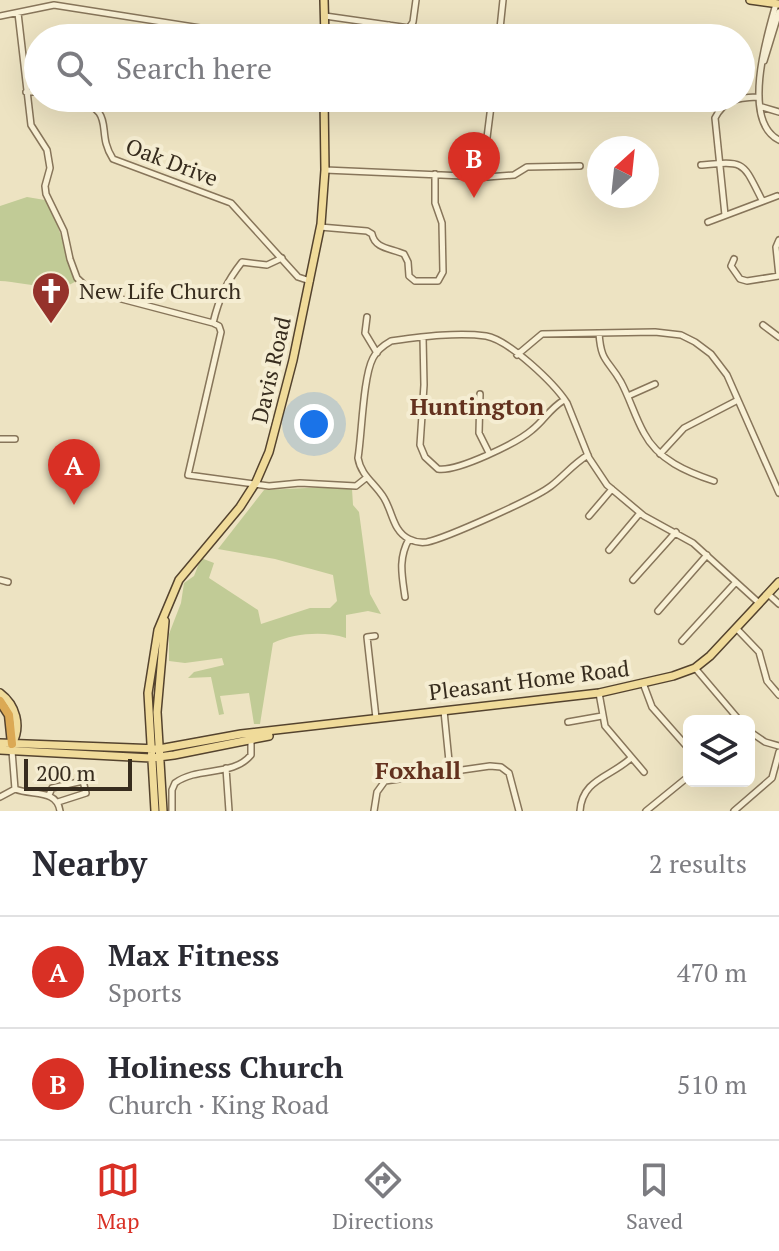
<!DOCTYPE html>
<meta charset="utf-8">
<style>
:root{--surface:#fff;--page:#f2f2f3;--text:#2b2b33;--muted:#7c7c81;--line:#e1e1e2;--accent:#d93025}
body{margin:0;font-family:"PT Serif",serif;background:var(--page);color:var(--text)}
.controls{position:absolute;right:24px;bottom:24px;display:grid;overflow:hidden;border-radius:12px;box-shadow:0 8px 32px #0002}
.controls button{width:72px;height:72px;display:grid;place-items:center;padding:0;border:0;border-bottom:2px solid var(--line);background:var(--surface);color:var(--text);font:40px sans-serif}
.compass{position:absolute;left:587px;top:136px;width:72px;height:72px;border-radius:50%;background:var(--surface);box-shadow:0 8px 32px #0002;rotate:27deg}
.scale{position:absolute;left:24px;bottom:20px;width:108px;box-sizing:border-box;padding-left:8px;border:4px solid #372c1e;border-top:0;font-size:22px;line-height:28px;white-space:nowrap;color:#372c1e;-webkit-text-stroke:6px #f5edd2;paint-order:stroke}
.you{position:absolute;left:314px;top:424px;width:28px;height:28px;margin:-20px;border:6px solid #fff;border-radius:50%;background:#1a73e8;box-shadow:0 0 0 12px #1a73e833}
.badge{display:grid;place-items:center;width:52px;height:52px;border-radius:50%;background:var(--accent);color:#fff;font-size:26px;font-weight:700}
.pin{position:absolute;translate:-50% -66px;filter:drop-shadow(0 2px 4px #0008)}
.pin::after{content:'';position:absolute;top:42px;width:28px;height:24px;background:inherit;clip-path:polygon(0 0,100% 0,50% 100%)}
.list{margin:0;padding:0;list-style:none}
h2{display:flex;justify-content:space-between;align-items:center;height:104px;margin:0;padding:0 32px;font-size:34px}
h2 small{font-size:26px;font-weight:400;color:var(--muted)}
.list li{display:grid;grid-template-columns:52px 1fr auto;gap:24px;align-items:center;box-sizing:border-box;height:112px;padding:0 32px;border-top:2px solid var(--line)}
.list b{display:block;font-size:30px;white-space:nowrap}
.list p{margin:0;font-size:26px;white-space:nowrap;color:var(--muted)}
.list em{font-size:26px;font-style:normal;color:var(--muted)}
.icon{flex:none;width:44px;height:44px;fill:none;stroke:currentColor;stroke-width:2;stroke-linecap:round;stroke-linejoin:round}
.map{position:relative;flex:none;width:779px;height:811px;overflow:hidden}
.search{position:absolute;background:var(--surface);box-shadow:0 8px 32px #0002;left:24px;right:24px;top:24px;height:88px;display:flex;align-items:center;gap:20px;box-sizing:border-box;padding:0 28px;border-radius:44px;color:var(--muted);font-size:30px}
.sheet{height:328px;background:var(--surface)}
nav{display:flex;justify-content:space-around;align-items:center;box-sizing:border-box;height:112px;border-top:2px solid var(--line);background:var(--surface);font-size:22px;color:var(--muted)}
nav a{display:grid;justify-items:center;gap:4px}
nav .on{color:var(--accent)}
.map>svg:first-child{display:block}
.green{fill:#c1cb96}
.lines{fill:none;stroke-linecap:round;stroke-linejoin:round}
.minor-casing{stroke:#87755a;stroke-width:8}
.major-casing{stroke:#54432e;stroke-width:10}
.highway-casing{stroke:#54432e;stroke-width:11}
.minor{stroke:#f8f0d5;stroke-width:5}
.major{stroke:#f0db9a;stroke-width:7}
.highway{stroke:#dba954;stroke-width:8}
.labels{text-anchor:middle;stroke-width:8;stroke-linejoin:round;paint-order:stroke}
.street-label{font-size:22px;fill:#372c1e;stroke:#f5edd2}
.poi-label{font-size:22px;fill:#372c1e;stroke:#f5edd2;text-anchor:start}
.neighbourhood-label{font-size:24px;font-weight:bold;fill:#63311e;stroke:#f5edd2}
</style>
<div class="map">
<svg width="779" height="811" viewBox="0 0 779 811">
<rect width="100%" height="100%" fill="#ede3c2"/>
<!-- green -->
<path class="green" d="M 27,197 L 45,200 L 51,208 L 77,280 C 62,295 20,281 0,281 L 0,206 Z
M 328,487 L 352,489 L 353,505 L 359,512 L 370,594 L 381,614 L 368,611 L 346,615 L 346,638 C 324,631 295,633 273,643 L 260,724 L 254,724 L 249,693 L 220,696 L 224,714 L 219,715 L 211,677 L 188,678 L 194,672 L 224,665 L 222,658 L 185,663 L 169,661 L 169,634 L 181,603 L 184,583 L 194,576 L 201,558 L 214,563 L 209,578 L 258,610 L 261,624 L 310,608 L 330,608 L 337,601 L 333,575 L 275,559 L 218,549 L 264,490 Z"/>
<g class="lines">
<!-- minor casing -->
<g class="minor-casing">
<path id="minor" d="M 776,4 C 767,35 741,121 779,140
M 18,13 L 31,125 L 47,150 L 50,168 L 45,186 L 46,194 L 64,231 L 70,259 L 77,278 L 91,291 L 213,323
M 0,16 L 54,5 L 264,38
M 325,16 L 409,28 L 413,22 L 416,0
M 387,38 L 389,25
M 499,38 L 503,0
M 764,61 L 779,12
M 26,92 L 38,92
M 74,98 C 119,113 94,130 113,159 L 231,203 L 298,277 L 310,281
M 207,100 L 210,98
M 762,107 L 779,112
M 95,108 L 100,102 L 116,105 L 124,98
M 701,165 C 746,161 742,161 762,200
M 325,170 L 487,177 L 514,175 L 527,167 L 580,166
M 482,177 L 492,98
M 725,215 L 715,118 C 725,98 739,98 759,97
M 708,222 L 777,196
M 320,227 L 367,231 L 372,234 C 375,249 391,248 404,254 L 408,262 L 409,276 L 415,281 L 438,281 L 443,272 L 442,223 L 435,203 L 435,174
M 282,258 L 267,265 L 242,262 C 227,281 219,298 213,323 L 219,326 L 221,332 L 188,475 L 269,486 L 300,483 L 356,486 L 366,478
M 734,259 L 731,266 L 740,279 L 747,281 L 779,276
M 779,276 L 776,247 L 779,240
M 367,317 L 365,333 L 377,353
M 763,325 L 779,337
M 599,333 C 601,363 608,359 621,382 C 630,399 635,417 644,433 C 658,460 687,472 714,481
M 423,337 L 424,385 L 420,445 L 425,457 L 438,469 C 457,472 517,443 532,430 C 545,420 548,410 564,400
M 517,355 L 542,334 L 655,332 L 681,335 L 695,342 L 711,354 L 727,375 L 779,493
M 480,394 L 479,433 L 489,453
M 628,396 L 655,384
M 0,439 L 15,439
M 660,454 L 684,428 L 738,400
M 588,455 C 573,464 564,476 551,486 C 536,498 446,538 427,542 C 421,543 415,542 409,539 C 393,531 393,513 384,498 C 375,483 361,476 358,458 C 362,433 363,377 373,358 C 377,350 384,345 391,341 C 421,337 456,332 486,336 C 509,340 554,383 567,403 L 589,458 L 607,485 L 644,516 L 693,543 L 759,603
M 589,516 L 612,489
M 609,550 L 640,513
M 0,580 L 8,582
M 633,580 L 676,532
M 768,594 L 779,604
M 405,597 C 402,575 398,559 409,539
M 658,611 L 707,555
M 737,629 L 759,652 L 767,681 L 779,695
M 375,636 L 367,637 L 376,718
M 682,641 L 736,582
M 695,668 L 740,721
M 643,683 L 652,707 L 689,749
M 599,693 L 605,726 L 644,772
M 444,711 L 450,771
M 568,722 L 602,716
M 749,731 L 765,742 L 779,746
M 12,751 L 15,789
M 226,768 L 229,811
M 15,789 C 33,796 57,789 60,811
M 49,795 L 52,788 L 83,781 L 86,793 L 58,802
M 0,797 L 15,789
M 172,811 L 172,790 L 175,783 C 198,766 233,777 251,755 L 251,738
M 374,811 L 377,792 L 385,781 L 490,766 L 501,767 L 509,773 L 519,811
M 580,811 C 582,779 611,777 631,758
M 646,811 L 689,776
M 734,811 L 772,778 L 779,752"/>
</g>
<!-- major casing -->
<g class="major-casing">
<path id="major" d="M 324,0 L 325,38
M 750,0 L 779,4
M 0,693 C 16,705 22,726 12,744
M 0,743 L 159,749 L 241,734 L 599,693 L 673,676 L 695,668 L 710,656 L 779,582
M 0,750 L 151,758 L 174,755 L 269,736
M 155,811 L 148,693 L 158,630 L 179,580 L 240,507 L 256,482 L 269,452 L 293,360 L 321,224 L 325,170 L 324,98
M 163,811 L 157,712 L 165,621"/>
</g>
<!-- highway casing -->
<g class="highway-casing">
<path id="highway" d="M 0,701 L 9,715 L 12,744"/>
</g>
<!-- minor -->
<use href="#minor" class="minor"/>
<!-- major -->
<use href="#major" class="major"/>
<!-- highway -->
<use href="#highway" class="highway"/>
</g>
<!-- icons -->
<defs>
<g id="church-pin" transform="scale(2)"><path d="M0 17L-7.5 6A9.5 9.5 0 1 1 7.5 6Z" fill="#95322b" stroke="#f5edd2"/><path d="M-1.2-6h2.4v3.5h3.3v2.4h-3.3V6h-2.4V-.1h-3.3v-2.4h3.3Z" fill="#fff"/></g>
</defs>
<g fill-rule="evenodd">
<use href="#church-pin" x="51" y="291"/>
</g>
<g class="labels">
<!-- street labels -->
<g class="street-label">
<text transform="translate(172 162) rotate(21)" y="8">Oak Drive</text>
<text transform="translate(271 370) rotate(-77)" y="8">Davis Road</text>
<text transform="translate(529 680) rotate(-7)" y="8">Pleasant Home Road</text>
</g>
<!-- poi labels -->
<g class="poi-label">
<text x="79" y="299">New Life Church</text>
</g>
<!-- neighbourhood labels -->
<g class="neighbourhood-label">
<text x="477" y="415">Huntington</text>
<text x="418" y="779">Foxhall</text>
</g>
</g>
</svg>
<div class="controls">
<button><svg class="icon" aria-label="layers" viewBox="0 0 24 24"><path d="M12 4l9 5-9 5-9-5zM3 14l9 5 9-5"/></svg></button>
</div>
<svg class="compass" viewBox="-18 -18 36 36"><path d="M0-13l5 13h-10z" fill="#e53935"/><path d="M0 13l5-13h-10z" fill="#7c7c81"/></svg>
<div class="scale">200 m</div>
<div class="you"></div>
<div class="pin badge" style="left:74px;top:505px">A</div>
<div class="pin badge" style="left:474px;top:198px">B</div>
<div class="search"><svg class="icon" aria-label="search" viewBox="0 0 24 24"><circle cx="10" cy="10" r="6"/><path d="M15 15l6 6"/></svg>Search here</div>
</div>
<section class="sheet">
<h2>Nearby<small>2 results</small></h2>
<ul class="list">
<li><span class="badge">A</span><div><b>Max Fitness</b><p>Sports</p></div><em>470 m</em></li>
<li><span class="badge">B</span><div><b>Holiness Church</b><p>Church · King Road</p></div><em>510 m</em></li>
</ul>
</section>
<nav>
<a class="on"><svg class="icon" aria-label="map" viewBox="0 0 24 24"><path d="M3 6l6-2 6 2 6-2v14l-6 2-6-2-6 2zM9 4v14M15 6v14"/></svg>Map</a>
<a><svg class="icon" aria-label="directions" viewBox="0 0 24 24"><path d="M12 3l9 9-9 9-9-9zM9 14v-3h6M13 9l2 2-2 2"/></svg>Directions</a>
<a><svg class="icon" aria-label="saved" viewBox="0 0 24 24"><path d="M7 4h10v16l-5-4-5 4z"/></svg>Saved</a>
</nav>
